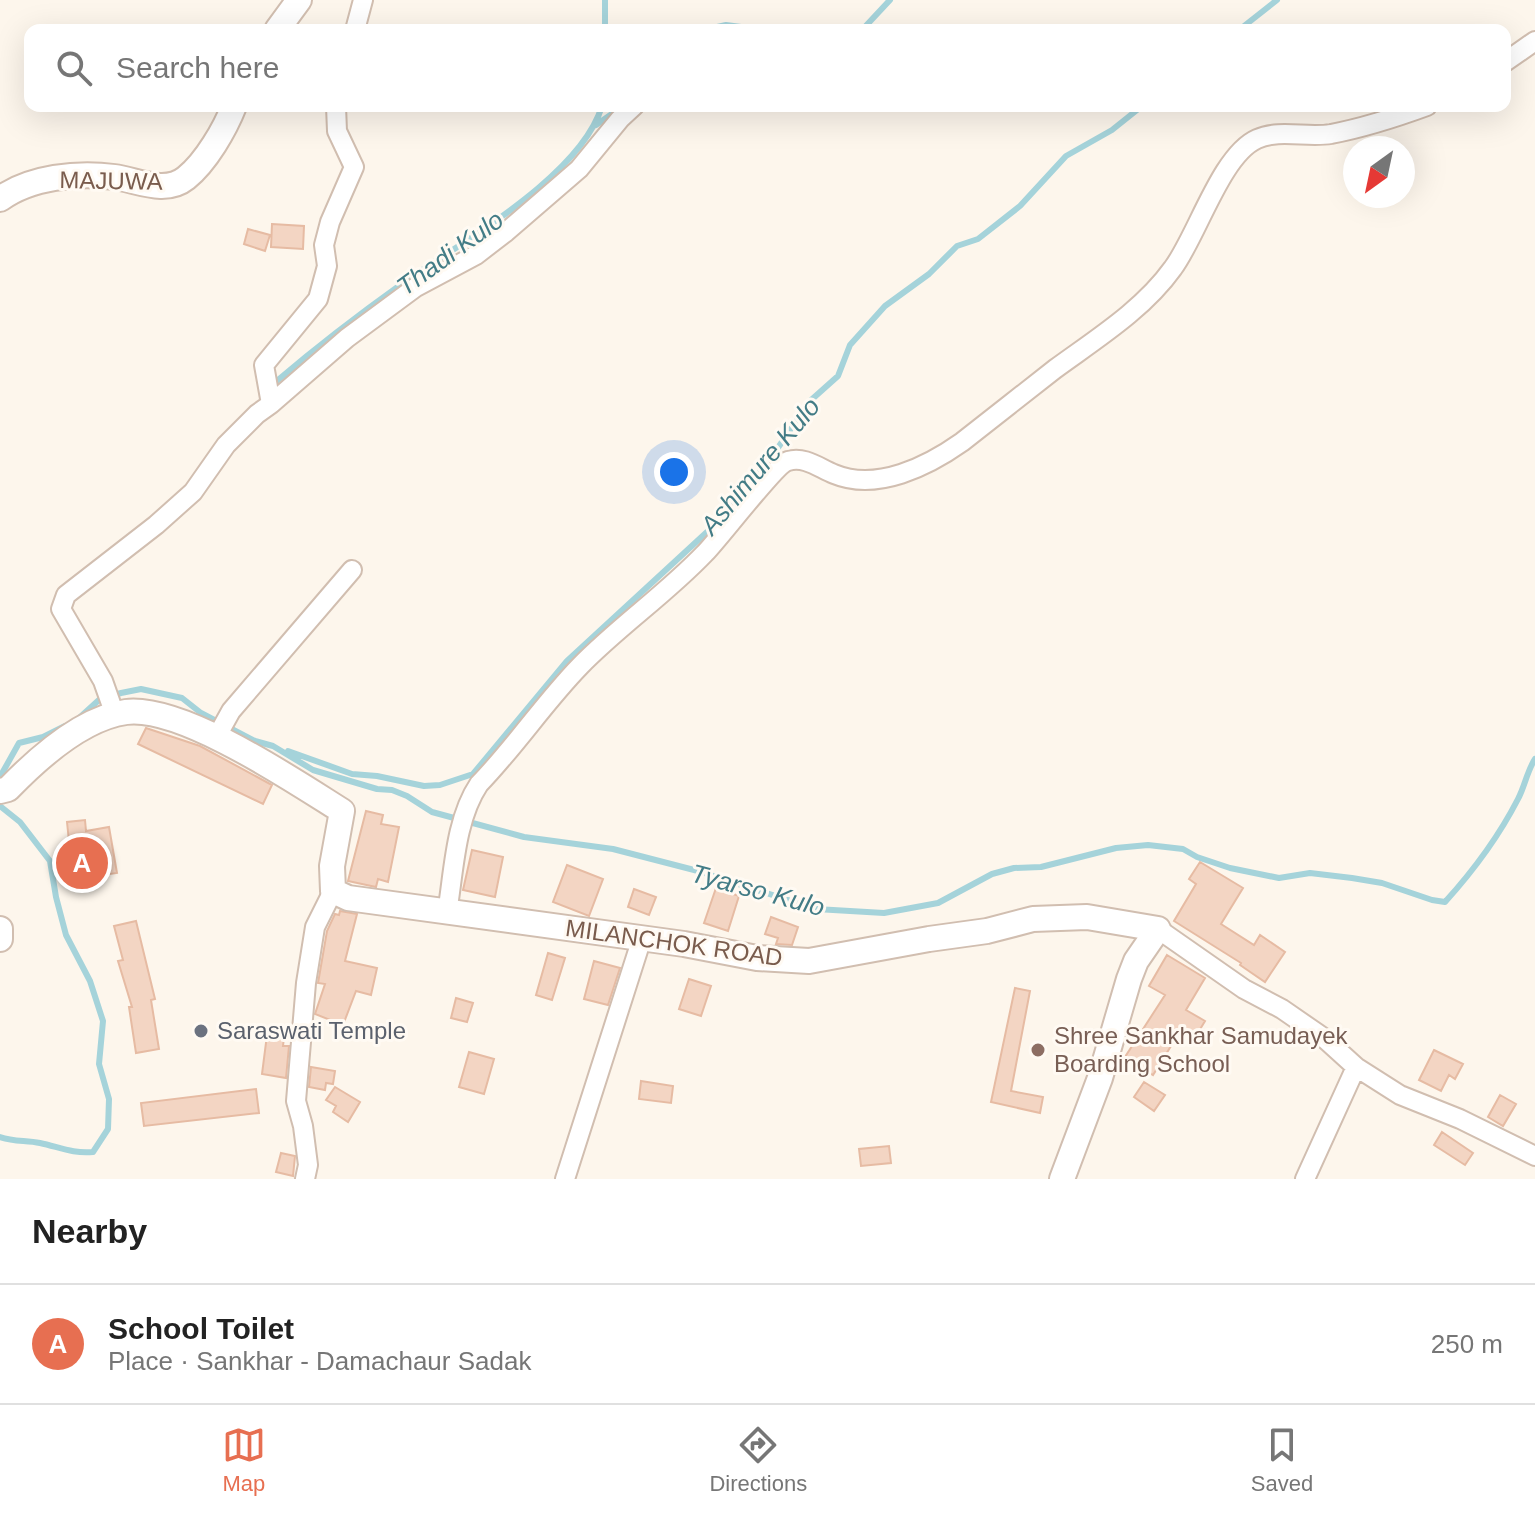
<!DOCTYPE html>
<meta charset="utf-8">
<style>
:root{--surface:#fff;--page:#f6f6f6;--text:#222;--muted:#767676;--line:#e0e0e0;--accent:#e76f51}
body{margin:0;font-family:Helvetica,sans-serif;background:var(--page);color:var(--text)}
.compass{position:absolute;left:1343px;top:136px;width:72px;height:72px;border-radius:50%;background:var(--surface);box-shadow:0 8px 32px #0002;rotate:213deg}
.you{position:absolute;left:674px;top:472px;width:28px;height:28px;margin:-20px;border:6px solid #fff;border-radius:50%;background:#1a73e8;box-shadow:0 0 0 12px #1a73e833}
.badge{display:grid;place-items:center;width:52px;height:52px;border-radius:50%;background:var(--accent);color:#fff;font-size:26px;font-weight:700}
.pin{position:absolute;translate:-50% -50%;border:4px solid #fff;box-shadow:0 2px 8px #0006}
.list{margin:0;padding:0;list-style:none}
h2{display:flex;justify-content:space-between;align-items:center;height:104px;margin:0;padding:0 32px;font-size:34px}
h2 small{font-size:26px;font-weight:400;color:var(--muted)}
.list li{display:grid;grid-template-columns:52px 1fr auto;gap:24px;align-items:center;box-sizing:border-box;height:120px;padding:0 32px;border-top:2px solid var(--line)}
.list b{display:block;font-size:30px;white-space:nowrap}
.list p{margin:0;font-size:26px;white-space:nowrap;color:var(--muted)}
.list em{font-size:26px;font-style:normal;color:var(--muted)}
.icon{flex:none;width:44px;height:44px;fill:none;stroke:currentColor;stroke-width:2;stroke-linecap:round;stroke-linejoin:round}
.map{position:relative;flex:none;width:1535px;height:1179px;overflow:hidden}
.search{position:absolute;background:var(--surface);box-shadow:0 8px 32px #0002;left:24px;right:24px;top:24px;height:88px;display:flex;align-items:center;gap:20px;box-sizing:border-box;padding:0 28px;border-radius:16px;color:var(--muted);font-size:30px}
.sheet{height:224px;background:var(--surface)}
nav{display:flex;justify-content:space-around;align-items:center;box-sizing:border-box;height:112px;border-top:2px solid var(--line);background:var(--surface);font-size:22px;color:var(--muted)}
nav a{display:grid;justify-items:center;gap:4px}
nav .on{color:var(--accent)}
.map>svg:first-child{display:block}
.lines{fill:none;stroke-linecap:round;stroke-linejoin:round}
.stream{stroke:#a5d3da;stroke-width:6}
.building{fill:#f3d5c3;stroke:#e6bba3;stroke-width:2}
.minor-casing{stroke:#d1beb0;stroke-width:22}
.tertiary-casing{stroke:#d1beb0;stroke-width:28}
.minor{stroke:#fff;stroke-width:18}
.tertiary{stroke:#fff;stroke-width:24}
.worship-dot{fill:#6b7280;stroke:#fffaf3;stroke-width:3}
.education-dot{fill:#8d6e63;stroke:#fffaf3;stroke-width:3}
.labels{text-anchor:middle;stroke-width:6;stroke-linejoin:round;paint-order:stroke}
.street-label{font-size:24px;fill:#7a5c4d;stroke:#fffaf3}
.worship-label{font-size:24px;fill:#5b616d;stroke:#fffaf3;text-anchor:start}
.education-label{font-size:24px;fill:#785e54;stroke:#fffaf3;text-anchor:start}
.water-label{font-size:26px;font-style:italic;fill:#437c86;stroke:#fffaf3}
</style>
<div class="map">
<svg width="1535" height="1179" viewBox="0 0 1535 1179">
<rect width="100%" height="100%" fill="#fdf6ec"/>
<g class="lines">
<!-- stream -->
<path class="stream" d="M 605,30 L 605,0
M 704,30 L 726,25 L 741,27 L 743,30
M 862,30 L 890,0
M 1239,30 L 1277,0
M 596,125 L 619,109
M 278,380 C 317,347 357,316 399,286 C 459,243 580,178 602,106
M 78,719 L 100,699 L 121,693 L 141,689 L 182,698 L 201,713 L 255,741 L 273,746 L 313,770 L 377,789 L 392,790 L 407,796 L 432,812 L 524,837 L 613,849 L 698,871 L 816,909 L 884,913 L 938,903 L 992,874 L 1014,868 L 1041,867 L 1116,848 L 1148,845 L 1183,849 L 1197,857 L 1230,868 L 1279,878 L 1310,873 L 1352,878 L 1382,883 L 1432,900 L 1445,902 C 1474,870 1498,838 1518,799 C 1525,786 1527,771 1535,759
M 288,751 L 352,774 L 377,776 L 424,786 L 440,785 L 473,774 L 567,661 L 720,520 L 773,455 L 810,401 L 838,376 L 850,345 L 885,306 L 929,274 L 957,246 L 978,239 L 1020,206 L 1066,156 L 1112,130 L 1142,106
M 0,777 L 19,743 L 43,737 L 65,726
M 0,806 L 20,822 L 50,861 L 56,897 L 66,935 L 90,981 L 103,1021 L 99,1064 L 109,1099 L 108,1129 L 93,1152 C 73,1154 59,1147 40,1143 C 26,1140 14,1142 0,1137"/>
</g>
<!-- building -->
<path class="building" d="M 272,224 L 304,226 L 303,249 L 271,247 Z
M 248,229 L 270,235 L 265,251 L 244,244 Z
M 146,728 L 200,746 L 272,785 L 263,804 L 138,744 Z
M 366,811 L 383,815 L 381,824 L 399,827 L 388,882 L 378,879 L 376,887 L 348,881 Z
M 85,820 L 86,831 L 109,827 L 117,873 L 96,876 L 95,872 L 75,874 L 74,850 L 70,851 L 67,822 Z
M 472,850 L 503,857 L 495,897 L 463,890 Z
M 1200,862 L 1243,888 L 1221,924 L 1254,945 L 1260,935 L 1285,952 L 1265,982 L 1240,965 L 1241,963 L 1174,921 L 1196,884 L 1189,879 Z
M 567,865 L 603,879 L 589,916 L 553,902 Z
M 716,888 L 739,896 L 728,931 L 704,923 Z
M 634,889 L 656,897 L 649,915 L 628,907 Z
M 340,911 L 357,914 L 345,961 L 377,968 L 371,995 L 356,991 L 343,1025 L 315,1014 L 325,984 L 318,983 L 327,931 L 335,914 L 339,915 Z
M 771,917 L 798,927 L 792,945 L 776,944 L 778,938 L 765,934 Z
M 136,921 L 155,999 L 151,1000 L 159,1049 L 136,1053 L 129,1007 L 132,1007 L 118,961 L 123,960 L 114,926 Z
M 548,953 L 565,958 L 552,1000 L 536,995 Z
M 1167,955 L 1205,978 L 1186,1010 L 1205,1021 L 1196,1036 L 1191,1033 L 1184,1044 L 1176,1038 L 1153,1075 L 1125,1057 L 1165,995 L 1149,986 Z
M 594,961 L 620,968 L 608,1005 L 584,999 Z
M 689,979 L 711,986 L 701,1016 L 679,1009 Z
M 1015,988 L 1030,991 L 1011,1091 L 1043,1097 L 1040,1113 L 991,1102 Z
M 456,998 L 473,1003 L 467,1022 L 451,1018 Z
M 268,1027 L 285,1029 L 283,1046 L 289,1046 L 286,1078 L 262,1074 Z
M 1434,1050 L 1463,1064 L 1455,1079 L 1449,1075 L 1441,1091 L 1419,1080 Z
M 469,1052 L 494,1059 L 484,1094 L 459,1087 Z
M 311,1067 L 335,1071 L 333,1084 L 326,1083 L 325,1090 L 309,1087 Z
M 641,1081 L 673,1086 L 671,1103 L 639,1099 Z
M 1144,1082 L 1165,1095 L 1154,1111 L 1134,1097 Z
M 335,1087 L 360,1102 L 348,1122 L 333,1112 L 336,1106 L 326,1100 Z
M 256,1089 L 259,1113 L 144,1126 L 141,1103 Z
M 1500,1095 L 1516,1104 L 1503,1126 L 1488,1117 Z
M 1442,1132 L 1473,1153 L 1465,1165 L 1434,1145 Z
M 889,1146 L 891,1163 L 861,1166 L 859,1149 Z
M 281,1153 L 295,1156 L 293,1176 L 276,1172 Z"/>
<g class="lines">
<!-- minor casing -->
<g class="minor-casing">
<path id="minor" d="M 355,30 L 363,0
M 1505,62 L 1535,41
M 271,404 L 347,338 L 416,287 L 476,255 L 506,232 L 579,169 L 620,119 L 634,106
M 115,715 L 103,681 L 61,609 L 66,595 L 156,525 L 193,492 L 226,445 L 257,414 L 271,404 L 264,365 L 318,299 L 327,266 L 324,245 L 330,222 L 354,167 L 337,131 L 336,106
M 216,738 L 231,711 L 352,570
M 447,913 C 454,871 455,820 479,784 C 515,747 544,703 580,666 C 619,626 666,594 705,553 C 719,539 776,464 788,461 C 805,456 819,468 834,474 C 877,492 928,466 962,442 C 993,418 1024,393 1055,369 C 1096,339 1143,310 1173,268 C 1197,236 1221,155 1257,139 C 1279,129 1307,138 1331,134 C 1362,128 1397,117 1427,106
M 1158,929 L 1244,989 L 1282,1009 L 1324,1038 L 1356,1067 L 1400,1095 L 1460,1119 L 1535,1156
M 305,1179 L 308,1165 L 303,1126 L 296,1101 L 306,983 L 315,927 L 333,891
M 565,1179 L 642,938
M 1305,1179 L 1356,1067"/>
</g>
<!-- tertiary casing -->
<g class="tertiary-casing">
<path id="tertiary" d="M 277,30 L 299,0
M 0,199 C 30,177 78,172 114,177 C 137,180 165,195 186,178 C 206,162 225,129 234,106
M 0,791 L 8,789 C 37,759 82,718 126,712 C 182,705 294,781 342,811 L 332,866 L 333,891 L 348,898 L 684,944 L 757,958 L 809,961 L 929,939 L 987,931 L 1033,919 L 1087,917 L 1158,929 L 1136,961 L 1129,979 L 1100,1078 L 1062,1179
M 0,929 L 0,939"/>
</g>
<!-- minor -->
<use href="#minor" class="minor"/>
<!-- tertiary -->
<use href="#tertiary" class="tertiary"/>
</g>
<!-- markers -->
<circle class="worship-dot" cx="201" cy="1031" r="8"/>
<circle class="education-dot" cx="1038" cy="1050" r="8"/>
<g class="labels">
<!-- street labels -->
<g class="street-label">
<text transform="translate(111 181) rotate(1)" y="8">MAJUWA</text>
<text transform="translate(674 943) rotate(8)" y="8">MILANCHOK ROAD</text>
</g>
<!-- worship labels -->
<g class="worship-label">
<text x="217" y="1039">Saraswati Temple</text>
</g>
<!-- education labels -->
<g class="education-label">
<text x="1054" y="1044">Shree Sankhar Samudayek<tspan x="1054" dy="28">Boarding School</tspan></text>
</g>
<!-- water labels -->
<g class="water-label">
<text transform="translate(450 253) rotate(-36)" y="9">Thadi Kulo</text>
<text transform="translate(760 466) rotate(-50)" y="9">Ashimure Kulo</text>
<text transform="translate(758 890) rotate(15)" y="9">Tyarso Kulo</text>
</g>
</g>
</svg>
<svg class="compass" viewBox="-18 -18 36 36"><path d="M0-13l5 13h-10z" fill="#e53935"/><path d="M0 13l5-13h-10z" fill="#767676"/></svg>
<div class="you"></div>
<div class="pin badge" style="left:82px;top:863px">A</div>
<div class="search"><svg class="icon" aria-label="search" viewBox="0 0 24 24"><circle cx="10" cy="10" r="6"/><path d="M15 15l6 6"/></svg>Search here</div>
</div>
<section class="sheet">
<h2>Nearby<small></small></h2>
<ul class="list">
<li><span class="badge">A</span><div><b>School Toilet</b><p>Place · Sankhar - Damachaur Sadak</p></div><em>250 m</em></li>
</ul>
</section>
<nav>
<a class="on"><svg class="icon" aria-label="map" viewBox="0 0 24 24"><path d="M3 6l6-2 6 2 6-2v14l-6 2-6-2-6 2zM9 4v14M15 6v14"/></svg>Map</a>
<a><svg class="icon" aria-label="directions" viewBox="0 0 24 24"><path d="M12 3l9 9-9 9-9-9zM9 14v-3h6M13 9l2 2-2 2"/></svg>Directions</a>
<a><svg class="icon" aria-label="saved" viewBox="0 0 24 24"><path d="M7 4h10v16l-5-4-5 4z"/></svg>Saved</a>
</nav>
